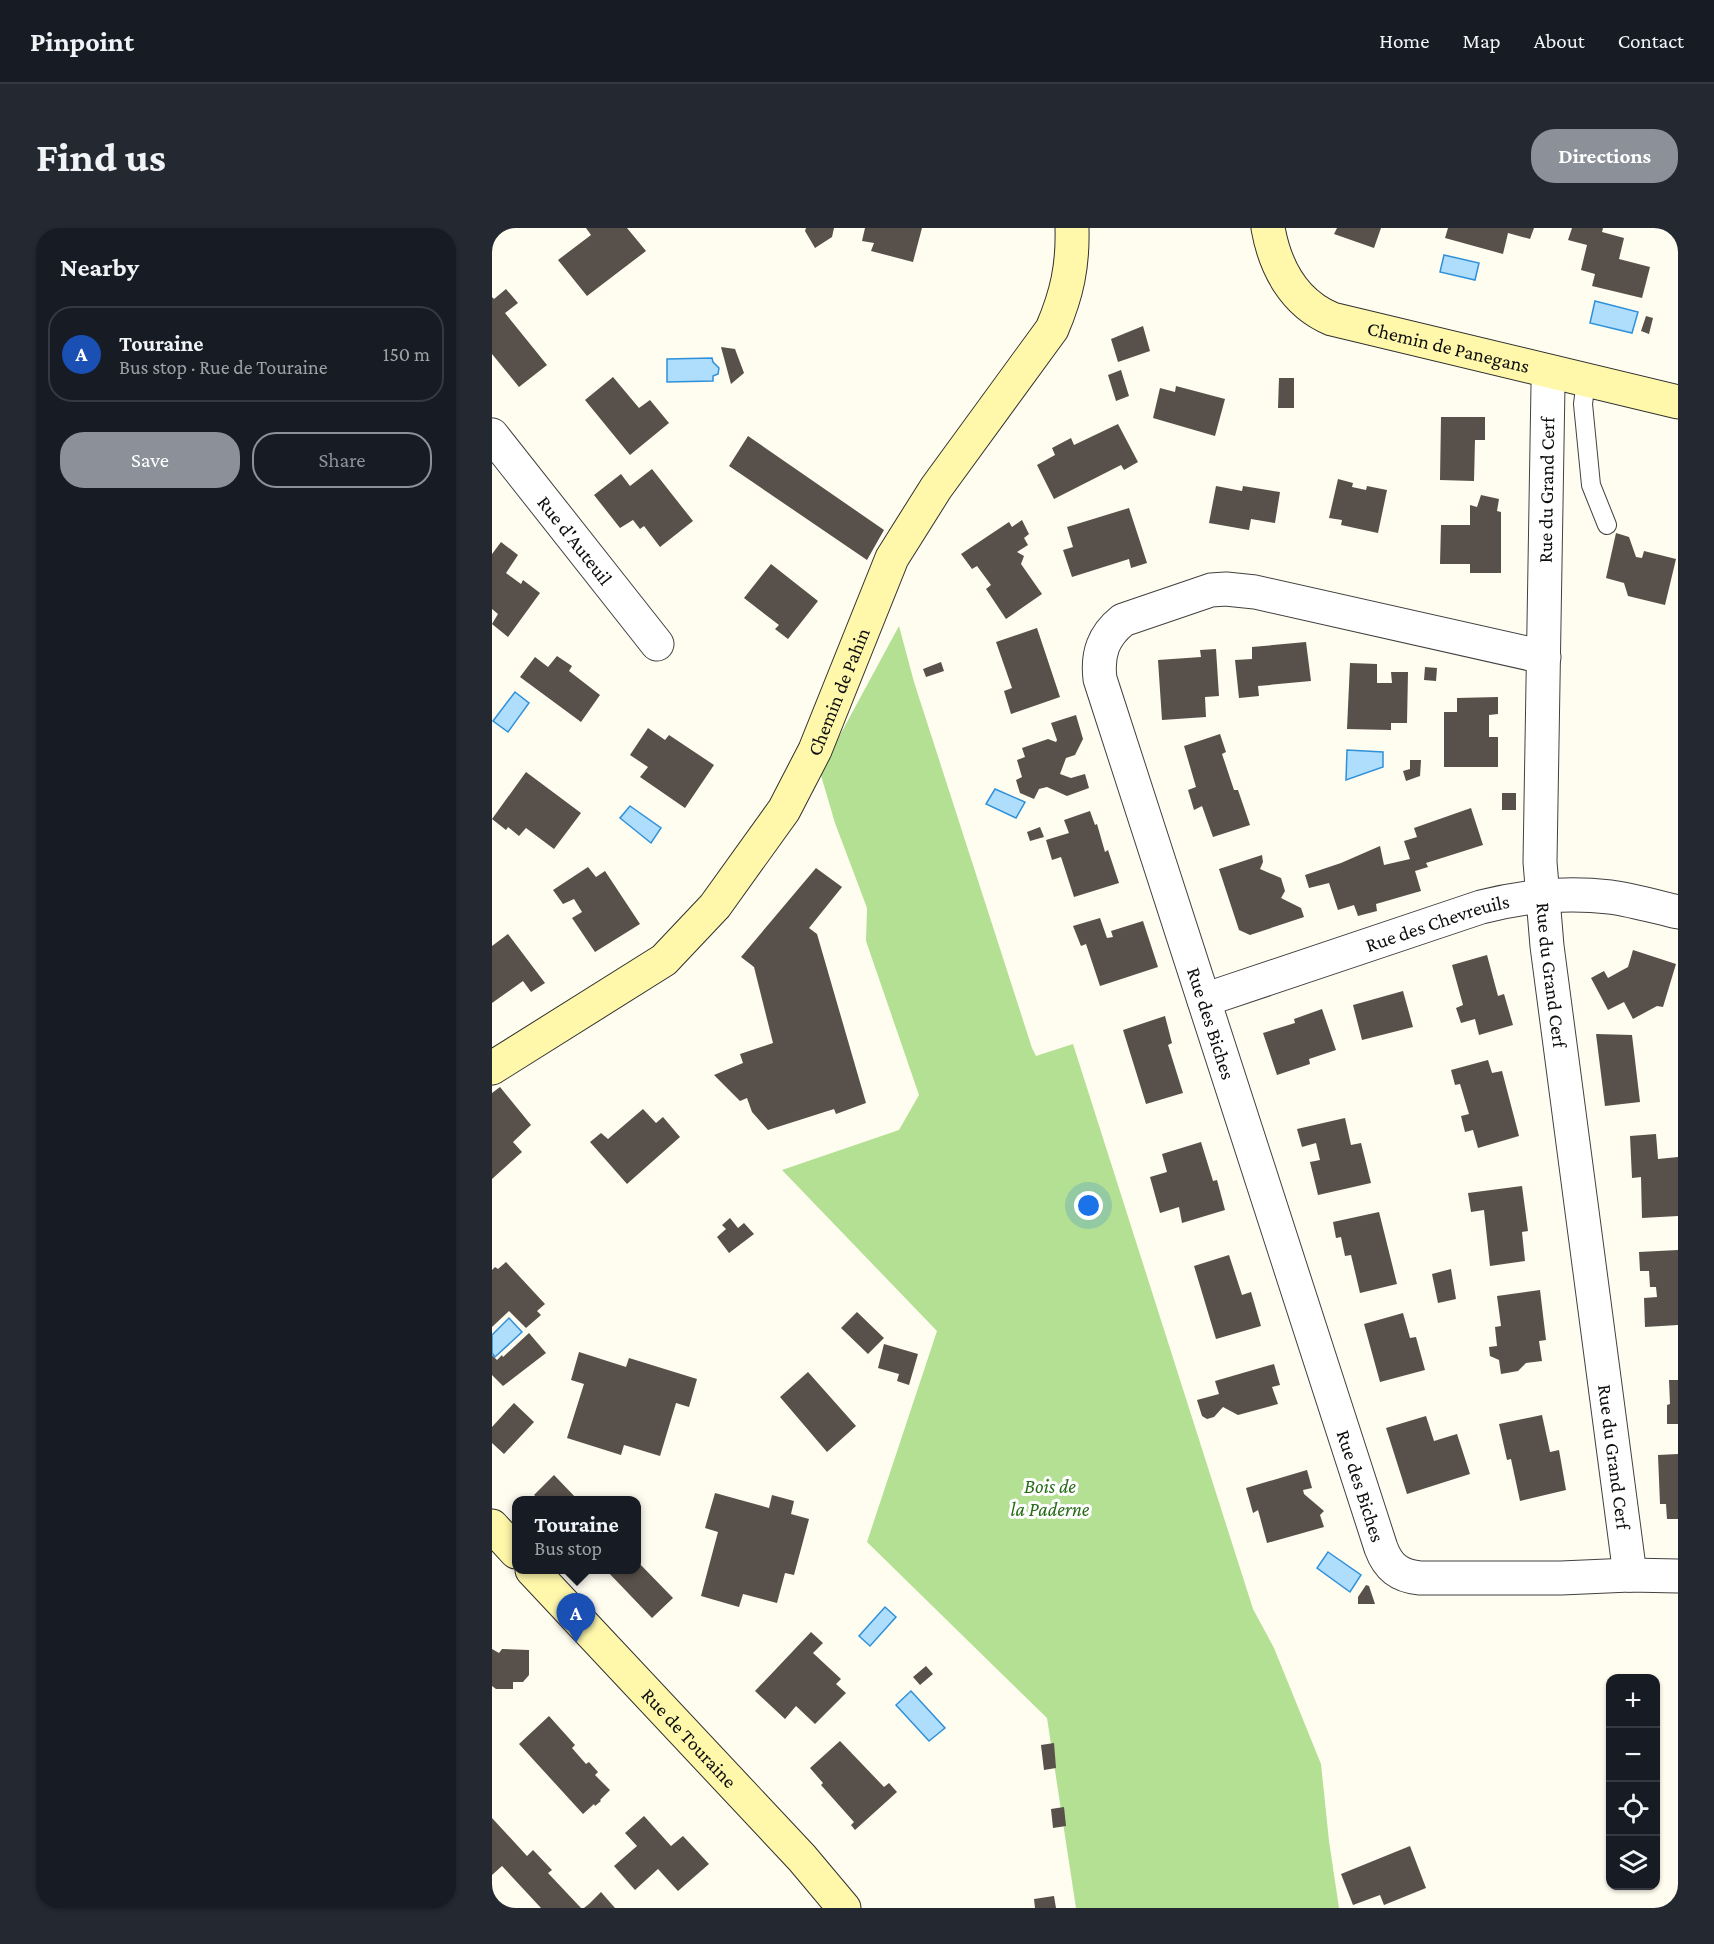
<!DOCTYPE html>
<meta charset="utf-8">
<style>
:root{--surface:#171b24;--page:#242831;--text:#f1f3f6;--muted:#9ea1a6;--line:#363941;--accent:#8c9099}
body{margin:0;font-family:"Crimson Pro",serif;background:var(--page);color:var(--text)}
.controls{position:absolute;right:18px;bottom:18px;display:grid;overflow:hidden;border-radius:12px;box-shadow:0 2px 4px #0004}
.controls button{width:54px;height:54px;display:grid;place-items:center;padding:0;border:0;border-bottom:2px solid var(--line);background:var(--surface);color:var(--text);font:30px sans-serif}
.you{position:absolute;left:597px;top:978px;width:21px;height:21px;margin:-15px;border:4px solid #fff;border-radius:50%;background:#1a73e8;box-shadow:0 0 0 9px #1a73e833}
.badge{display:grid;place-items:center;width:39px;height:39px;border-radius:50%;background:var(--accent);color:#fff;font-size:20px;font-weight:700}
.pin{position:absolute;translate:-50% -50px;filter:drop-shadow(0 2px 3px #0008)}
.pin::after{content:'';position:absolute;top:32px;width:21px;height:18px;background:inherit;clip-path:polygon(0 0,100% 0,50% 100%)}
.popup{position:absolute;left:20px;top:1268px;width:129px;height:78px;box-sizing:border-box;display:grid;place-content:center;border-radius:12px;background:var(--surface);filter:drop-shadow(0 2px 4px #0005);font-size:20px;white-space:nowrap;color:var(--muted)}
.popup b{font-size:22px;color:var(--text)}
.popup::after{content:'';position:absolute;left:50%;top:100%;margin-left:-12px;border:12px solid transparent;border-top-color:var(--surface)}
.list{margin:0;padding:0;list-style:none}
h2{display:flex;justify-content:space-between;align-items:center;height:78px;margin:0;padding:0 24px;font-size:26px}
h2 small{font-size:20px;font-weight:400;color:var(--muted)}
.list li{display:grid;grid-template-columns:39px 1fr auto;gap:18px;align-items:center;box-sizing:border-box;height:96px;margin:0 12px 12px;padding:0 12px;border:2px solid var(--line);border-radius:24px}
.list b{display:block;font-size:22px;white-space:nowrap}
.list p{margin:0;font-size:20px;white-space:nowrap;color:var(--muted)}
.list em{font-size:20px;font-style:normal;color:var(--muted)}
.actions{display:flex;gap:12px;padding:18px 24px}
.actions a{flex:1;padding:14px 0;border:2px solid var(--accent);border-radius:24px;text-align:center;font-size:21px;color:var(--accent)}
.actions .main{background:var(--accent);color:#fff}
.icon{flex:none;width:33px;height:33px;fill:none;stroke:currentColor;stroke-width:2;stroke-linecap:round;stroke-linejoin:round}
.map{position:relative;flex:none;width:1186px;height:1680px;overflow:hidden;border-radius:24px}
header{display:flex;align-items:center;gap:36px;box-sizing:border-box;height:84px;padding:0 30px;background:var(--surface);border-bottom:2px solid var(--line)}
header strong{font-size:28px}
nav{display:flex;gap:33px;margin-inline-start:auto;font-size:21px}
.intro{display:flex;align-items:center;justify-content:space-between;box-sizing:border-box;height:144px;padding:0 36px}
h1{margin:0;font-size:42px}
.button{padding:15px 27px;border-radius:24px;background:var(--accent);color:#fff;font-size:21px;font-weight:700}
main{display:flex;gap:36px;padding:0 36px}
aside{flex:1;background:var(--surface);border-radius:24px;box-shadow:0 2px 4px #0004}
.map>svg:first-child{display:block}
.forest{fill:#b3e093}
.water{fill:#afddfc;stroke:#2f91d9;stroke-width:1.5}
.building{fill:#58504a}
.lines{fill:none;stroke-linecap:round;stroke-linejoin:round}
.lane-casing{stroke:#414141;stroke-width:20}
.street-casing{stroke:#414141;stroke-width:35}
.secondary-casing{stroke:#303030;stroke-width:35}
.lane{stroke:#fff;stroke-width:18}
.street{stroke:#fff;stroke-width:33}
.secondary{stroke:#fff8ab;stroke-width:33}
.labels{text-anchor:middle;stroke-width:6;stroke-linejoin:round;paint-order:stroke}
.street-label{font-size:20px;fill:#0e0e0e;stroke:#fff}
.park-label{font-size:20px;font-style:italic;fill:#276c18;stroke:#fff}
</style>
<header>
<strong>Pinpoint</strong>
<nav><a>Home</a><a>Map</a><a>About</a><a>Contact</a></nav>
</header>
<div class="intro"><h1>Find us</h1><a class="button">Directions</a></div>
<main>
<aside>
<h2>Nearby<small></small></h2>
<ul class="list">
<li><span class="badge" style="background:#1a4fb4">A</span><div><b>Touraine</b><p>Bus stop · Rue de Touraine</p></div><em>150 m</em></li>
</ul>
<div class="actions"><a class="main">Save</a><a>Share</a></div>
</aside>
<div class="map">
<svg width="1186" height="1680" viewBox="0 0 1186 1680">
<rect width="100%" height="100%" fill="#fffcf0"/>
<!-- forest -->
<path class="forest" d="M 407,398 L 422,454 L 540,820 L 544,828 L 581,816 L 761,1381 L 782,1420 L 829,1536 L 837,1613 L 847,1680 L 584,1680 L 555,1490 L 375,1314 L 445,1103 L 290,942 L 407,902 L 427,867 L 374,713 L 375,680 L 343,595 L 328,544 Z"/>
<!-- water -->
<path class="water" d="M 952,27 L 987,35 L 983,52 L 948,44 Z
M 1103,73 L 1146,84 L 1140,105 L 1098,95 Z
M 220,130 L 221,134 L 227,140 L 226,146 L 221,148 L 221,153 L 175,154 L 175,131 Z
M 23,464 L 37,475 L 16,504 L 1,493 Z
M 855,522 L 891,524 L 891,539 L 854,552 Z
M 503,561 L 533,574 L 524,590 L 494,576 Z
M 138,578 L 169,600 L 159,615 L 128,590 Z
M 17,1090 L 30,1104 L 3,1129 L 0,1125 L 0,1107 Z
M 836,1324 L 869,1347 L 858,1364 L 825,1340 Z
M 393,1379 L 404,1389 L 378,1418 L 367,1408 Z
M 419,1463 L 453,1500 L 437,1513 L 404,1477 Z"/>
<!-- building -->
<path class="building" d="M 94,0 L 135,0 L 154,23 L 95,68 L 66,32 L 99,7 Z
M 314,0 L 342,0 L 340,9 L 323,20 L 313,3 Z
M 373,0 L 430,0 L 421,34 L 379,23 L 382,15 L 370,13 Z
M 845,0 L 889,0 L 882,20 L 842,6 Z
M 956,0 L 1042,0 L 1038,11 L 1016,5 L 1011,26 L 953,10 Z
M 1080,0 L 1111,0 L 1110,4 L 1132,10 L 1127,31 L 1158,39 L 1150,70 L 1100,58 L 1103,46 L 1089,42 L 1095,17 L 1076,12 Z
M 14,61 L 26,75 L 13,85 L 55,137 L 27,159 L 0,126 L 0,69 L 2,71 Z
M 1154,88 L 1161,90 L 1157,106 L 1149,103 Z
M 651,98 L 658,123 L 626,134 L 619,111 Z
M 229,119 L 243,121 L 252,145 L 239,156 Z
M 629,142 L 637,168 L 624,173 L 616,147 Z
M 121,149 L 147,180 L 158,172 L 177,195 L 138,227 L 93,172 Z
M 787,150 L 802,150 L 802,180 L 786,180 Z
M 684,158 L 733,171 L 723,208 L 661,190 L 668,160 L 683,164 Z
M 949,189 L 993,189 L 993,212 L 983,212 L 982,253 L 948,252 Z
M 626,196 L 646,234 L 632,242 L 629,237 L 562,271 L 545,237 L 563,227 L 560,220 L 579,210 L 582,217 Z
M 256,208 L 392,302 L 375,332 L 237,238 Z
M 160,241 L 201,293 L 168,319 L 152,298 L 148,301 L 141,292 L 128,300 L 102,267 L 129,246 L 138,258 Z
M 846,251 L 861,255 L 860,259 L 874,262 L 875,258 L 895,262 L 886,305 L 849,297 L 850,292 L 837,290 Z
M 724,258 L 750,263 L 751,258 L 788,264 L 783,295 L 759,291 L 757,302 L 717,295 Z
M 989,267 L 1007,271 L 1005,283 L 1009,284 L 1009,345 L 978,345 L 978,336 L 948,336 L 949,297 L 978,297 L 978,277 L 985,279 Z
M 637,280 L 655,335 L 639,340 L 637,331 L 580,349 L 571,322 L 581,319 L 575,299 Z
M 530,292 L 537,306 L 532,310 L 536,317 L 525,324 L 532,328 L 529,336 L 550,366 L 514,391 L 494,361 L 499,357 L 485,338 L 480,341 L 469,326 L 517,294 L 520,299 Z
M 1124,305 L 1137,309 L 1144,329 L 1150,330 L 1152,323 L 1184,331 L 1173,377 L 1136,368 L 1132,355 L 1114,350 Z
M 9,314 L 26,327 L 14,345 L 29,356 L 31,352 L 48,365 L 16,409 L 0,396 L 6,386 L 0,381 L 0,326 Z
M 279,336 L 326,373 L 296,411 L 283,401 L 287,397 L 252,370 Z
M 545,400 L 568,469 L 519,486 L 512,463 L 520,460 L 504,414 Z
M 814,414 L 819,453 L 766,458 L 767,468 L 747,470 L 743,432 L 760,431 L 760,419 Z
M 724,421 L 727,468 L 713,469 L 714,489 L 670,492 L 666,432 L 709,429 L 708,422 Z
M 65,428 L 80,438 L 77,443 L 108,467 L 89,494 L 28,449 L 43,429 L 56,439 Z
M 449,434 L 452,443 L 434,449 L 431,441 Z
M 858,435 L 885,436 L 885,455 L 900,455 L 899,444 L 916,444 L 915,495 L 899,495 L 899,502 L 855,501 Z
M 933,439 L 945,440 L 944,453 L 932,452 Z
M 1006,469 L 1006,486 L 997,487 L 997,509 L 1006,509 L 1006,539 L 952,539 L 952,484 L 965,484 L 965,470 Z
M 584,487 L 591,511 L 583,527 L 574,530 L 568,546 L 579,550 L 593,546 L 597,560 L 575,568 L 555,559 L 547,561 L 542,571 L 528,565 L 524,552 L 530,549 L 525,532 L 533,529 L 530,520 L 556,511 L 564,514 L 565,512 L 559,495 Z
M 156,500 L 173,512 L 177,507 L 222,537 L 193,580 L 148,549 L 156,539 L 138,527 Z
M 728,506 L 734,524 L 730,526 L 742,562 L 746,562 L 758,597 L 721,609 L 710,578 L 702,582 L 696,562 L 704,559 L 692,518 Z
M 918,532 L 929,532 L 928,548 L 914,553 L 911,543 L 918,541 Z
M 34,544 L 89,585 L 62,621 L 34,600 L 27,608 L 16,599 L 14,602 L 0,591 Z
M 1010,565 L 1024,565 L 1024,582 L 1010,582 Z
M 979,580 L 991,617 L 934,635 L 936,639 L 923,643 L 929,663 L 884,676 L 885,683 L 866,688 L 862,677 L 846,682 L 837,655 L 817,660 L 813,647 L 849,635 L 888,618 L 892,637 L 918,631 L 912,613 L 925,609 L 922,600 Z
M 598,583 L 603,597 L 605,596 L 613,624 L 616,622 L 627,655 L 582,669 L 569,629 L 560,632 L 554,612 L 577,605 L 572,592 Z
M 548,599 L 552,609 L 538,613 L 535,604 Z
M 770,627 L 771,634 L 768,641 L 789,650 L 793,663 L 789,670 L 809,680 L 812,689 L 758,707 L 747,702 L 727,641 Z
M 96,639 L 104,649 L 113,643 L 148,696 L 103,724 L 80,690 L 90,684 L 82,671 L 71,676 L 61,662 Z
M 324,640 L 350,659 L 317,700 L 325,706 L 374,875 L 344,886 L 342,881 L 276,902 L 260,884 L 255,870 L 248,873 L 222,847 L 251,835 L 248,826 L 281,815 L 262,739 L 249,729 Z
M 608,690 L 615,710 L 621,709 L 619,703 L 651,693 L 666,739 L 608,758 L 594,716 L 589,718 L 581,698 Z
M 16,706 L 53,755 L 39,764 L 31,753 L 0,775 L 0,718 Z
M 1141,722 L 1184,736 L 1171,779 L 1165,778 L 1141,791 L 1132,774 L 1116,782 L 1099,750 L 1112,743 L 1116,750 L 1136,739 Z
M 995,727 L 1006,768 L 1012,766 L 1021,797 L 987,807 L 983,791 L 969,795 L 964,780 L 971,777 L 960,737 Z
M 911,763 L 921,799 L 870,812 L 861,777 Z
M 830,781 L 844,822 L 817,831 L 818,836 L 785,847 L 771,805 L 803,795 L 802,791 Z
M 673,788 L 680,815 L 676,817 L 691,865 L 654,876 L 631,802 Z
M 1104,806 L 1140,807 L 1148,874 L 1113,878 Z
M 996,832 L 1000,845 L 1010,843 L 1027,908 L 986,920 L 981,902 L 973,904 L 969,888 L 977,886 L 968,856 L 963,857 L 959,842 Z
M 8,859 L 39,897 L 21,914 L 30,924 L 0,951 L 0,865 Z
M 151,881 L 164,895 L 171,889 L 188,909 L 135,956 L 98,914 L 109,905 L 116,911 Z
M 853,890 L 859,917 L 869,915 L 879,955 L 826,967 L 818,934 L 828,932 L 824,915 L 810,919 L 805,901 Z
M 1164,906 L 1166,931 L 1186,929 L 1186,988 L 1150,990 L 1149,949 L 1140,950 L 1138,908 Z
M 709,914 L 721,953 L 725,952 L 733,982 L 690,995 L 687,979 L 668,985 L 658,949 L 675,944 L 670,926 Z
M 1030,958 L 1036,1003 L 1030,1004 L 1033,1033 L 998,1038 L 992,982 L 979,984 L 976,965 Z
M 887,984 L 905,1056 L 868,1065 L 859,1027 L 853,1028 L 849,1009 L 844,1010 L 841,994 Z
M 238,990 L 246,1000 L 252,995 L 262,1006 L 237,1025 L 225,1009 L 234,1001 L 230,997 Z
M 1186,1022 L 1186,1097 L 1153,1099 L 1152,1070 L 1165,1069 L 1164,1059 L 1158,1059 L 1157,1043 L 1148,1043 L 1147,1024 Z
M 737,1027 L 750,1067 L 759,1064 L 769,1098 L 724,1111 L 702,1038 Z
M 14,1034 L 53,1076 L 45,1083 L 49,1087 L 34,1100 L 17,1083 L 0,1099 L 0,1042 L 3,1039 L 6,1041 Z
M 959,1041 L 964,1071 L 946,1075 L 940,1046 Z
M 1048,1062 L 1054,1112 L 1047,1113 L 1050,1133 L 1034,1135 L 1026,1143 L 1009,1146 L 1007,1132 L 998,1128 L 997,1119 L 1005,1118 L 1003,1099 L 1009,1098 L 1005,1068 Z
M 365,1084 L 392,1110 L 376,1126 L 349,1100 Z
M 911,1085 L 918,1110 L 924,1109 L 933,1142 L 888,1154 L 872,1096 Z
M 37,1105 L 54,1125 L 11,1158 L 0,1147 L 0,1127 L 5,1132 L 10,1127 L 11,1129 Z
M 392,1116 L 426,1126 L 417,1157 L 405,1153 L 407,1146 L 386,1140 Z
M 87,1124 L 134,1139 L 137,1130 L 205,1151 L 197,1179 L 184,1175 L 168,1228 L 132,1217 L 129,1227 L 75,1210 L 92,1156 L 79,1152 Z
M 782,1136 L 788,1157 L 780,1159 L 786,1176 L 746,1187 L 731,1179 L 722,1189 L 715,1191 L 710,1188 L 705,1172 L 727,1166 L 723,1153 Z
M 316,1144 L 364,1198 L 335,1224 L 288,1169 Z
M 1177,1152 L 1186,1152 L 1186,1196 L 1175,1196 L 1175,1177 L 1178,1176 Z
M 22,1175 L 42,1194 L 12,1226 L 0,1215 L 0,1199 Z
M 1050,1187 L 1058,1224 L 1067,1222 L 1074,1262 L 1028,1273 L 1019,1231 L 1015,1232 L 1007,1196 Z
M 934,1188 L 942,1213 L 965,1206 L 978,1246 L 915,1266 L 894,1200 Z
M 1186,1226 L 1186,1291 L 1175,1291 L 1174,1276 L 1168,1276 L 1166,1227 Z
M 815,1242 L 820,1260 L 811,1262 L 812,1266 L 832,1283 L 828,1287 L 832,1299 L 775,1315 L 766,1282 L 761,1285 L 754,1260 Z
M 62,1247 L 86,1272 L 48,1272 L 42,1267 Z
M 223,1265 L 277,1280 L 280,1267 L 302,1273 L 299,1286 L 317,1291 L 302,1347 L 293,1345 L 285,1375 L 251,1366 L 247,1379 L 209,1368 L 226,1304 L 213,1300 Z
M 144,1332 L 181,1370 L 160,1390 L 114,1342 L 144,1342 Z
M 874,1357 L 877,1358 L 883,1376 L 866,1376 L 866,1369 Z
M 319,1404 L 331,1415 L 321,1425 L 349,1451 L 344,1456 L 354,1465 L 323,1496 L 304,1478 L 293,1491 L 263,1463 Z
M 0,1421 L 7,1425 L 10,1421 L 37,1422 L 37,1447 L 31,1454 L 21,1454 L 21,1461 L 4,1461 L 0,1458 Z
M 434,1438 L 441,1446 L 428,1457 L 421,1449 Z
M 57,1488 L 83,1517 L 80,1520 L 94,1536 L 97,1534 L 106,1544 L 103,1547 L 118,1562 L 108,1572 L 109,1573 L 103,1578 L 102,1576 L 91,1586 L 27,1516 Z
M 348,1513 L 392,1559 L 397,1555 L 405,1564 L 363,1602 L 359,1597 L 362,1594 L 329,1557 L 331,1555 L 318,1540 Z
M 562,1515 L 564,1540 L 552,1542 L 549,1517 Z
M 572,1579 L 574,1598 L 561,1600 L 559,1581 Z
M 152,1588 L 179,1618 L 191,1608 L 217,1636 L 186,1663 L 166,1641 L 143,1662 L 122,1638 L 145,1618 L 133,1605 Z
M 0,1590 L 35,1628 L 41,1622 L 60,1642 L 56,1645 L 89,1680 L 49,1680 L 10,1638 L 0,1647 Z
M 918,1618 L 934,1660 L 892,1677 L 888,1667 L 861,1677 L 849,1646 Z
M 109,1664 L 123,1680 L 92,1680 L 97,1676 Z
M 562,1668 L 564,1680 L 543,1680 L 542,1671 Z"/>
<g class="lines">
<!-- lane casing -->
<g class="lane-casing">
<path id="lane" d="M 1094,152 L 1091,176 L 1099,257 L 1115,297"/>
</g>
<!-- street casing -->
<g class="street-casing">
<g id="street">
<path id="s1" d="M 1059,144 L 1056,157 L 1048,634 L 1055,718 L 1138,1347"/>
<path id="s2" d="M 0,207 L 165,416"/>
<path id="s3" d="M 1052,429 L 763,364 L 734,361 L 719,362 L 631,392 C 611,408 605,426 608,451 L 889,1320 C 896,1339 907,1348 928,1350 L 1069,1350 L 1138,1347 L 1186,1348"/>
<path id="s4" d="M 712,772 L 989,679 C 1031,668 1074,664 1118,669 C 1141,672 1164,679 1186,684"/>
</g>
</g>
<!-- secondary casing -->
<g class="secondary-casing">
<g id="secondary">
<path id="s5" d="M 776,0 C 783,39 802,75 840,91 L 1186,174"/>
<path id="s6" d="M 0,840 L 172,732 L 223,678 L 292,582 L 323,522 L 400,330 L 444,260 L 560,101 C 575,66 581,38 580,0"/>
<path d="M 0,1298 L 24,1324"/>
<path id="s7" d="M 40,1342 L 310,1630 L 352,1680"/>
</g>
</g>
<!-- lane -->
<use href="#lane" class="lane"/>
<!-- street -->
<use href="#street" class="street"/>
<!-- secondary -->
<use href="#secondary" class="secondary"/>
</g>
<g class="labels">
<!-- street labels -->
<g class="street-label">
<text dy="7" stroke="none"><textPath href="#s5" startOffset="236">Chemin de Panegans</textPath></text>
<text transform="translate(1054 262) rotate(-89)" y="7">Rue du Grand Cerf</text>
<text dy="7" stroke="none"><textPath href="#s2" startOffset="134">Rue d'Auteuil</textPath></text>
<text dy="7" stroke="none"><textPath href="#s6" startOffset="526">Chemin de Pahin</textPath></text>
<text dy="7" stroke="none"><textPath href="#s4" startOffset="246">Rue des Chevreuils</textPath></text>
<text dy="7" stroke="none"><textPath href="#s1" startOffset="604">Rue du Grand Cerf</textPath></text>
<text dy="7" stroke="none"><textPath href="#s3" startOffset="862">Rue des Biches</textPath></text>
<text dy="7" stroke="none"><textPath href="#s1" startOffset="1090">Rue du Grand Cerf</textPath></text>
<text dy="7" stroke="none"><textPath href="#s3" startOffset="1348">Rue des Biches</textPath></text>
<text dy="7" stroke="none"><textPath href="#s7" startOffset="230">Rue de Touraine</textPath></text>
</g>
<!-- park labels -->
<g class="park-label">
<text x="558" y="1265">Bois de<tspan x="558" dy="23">la Paderne</tspan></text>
</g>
</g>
</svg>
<div class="controls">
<button>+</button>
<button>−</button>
<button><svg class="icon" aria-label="locate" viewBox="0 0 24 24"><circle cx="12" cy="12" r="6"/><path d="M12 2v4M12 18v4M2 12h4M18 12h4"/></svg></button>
<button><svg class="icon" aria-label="layers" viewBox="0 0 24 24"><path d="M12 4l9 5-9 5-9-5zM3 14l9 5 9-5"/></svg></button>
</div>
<div class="you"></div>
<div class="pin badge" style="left:84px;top:1415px;background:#1a4fb4">A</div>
<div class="popup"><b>Touraine</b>Bus stop</div>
</div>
</main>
